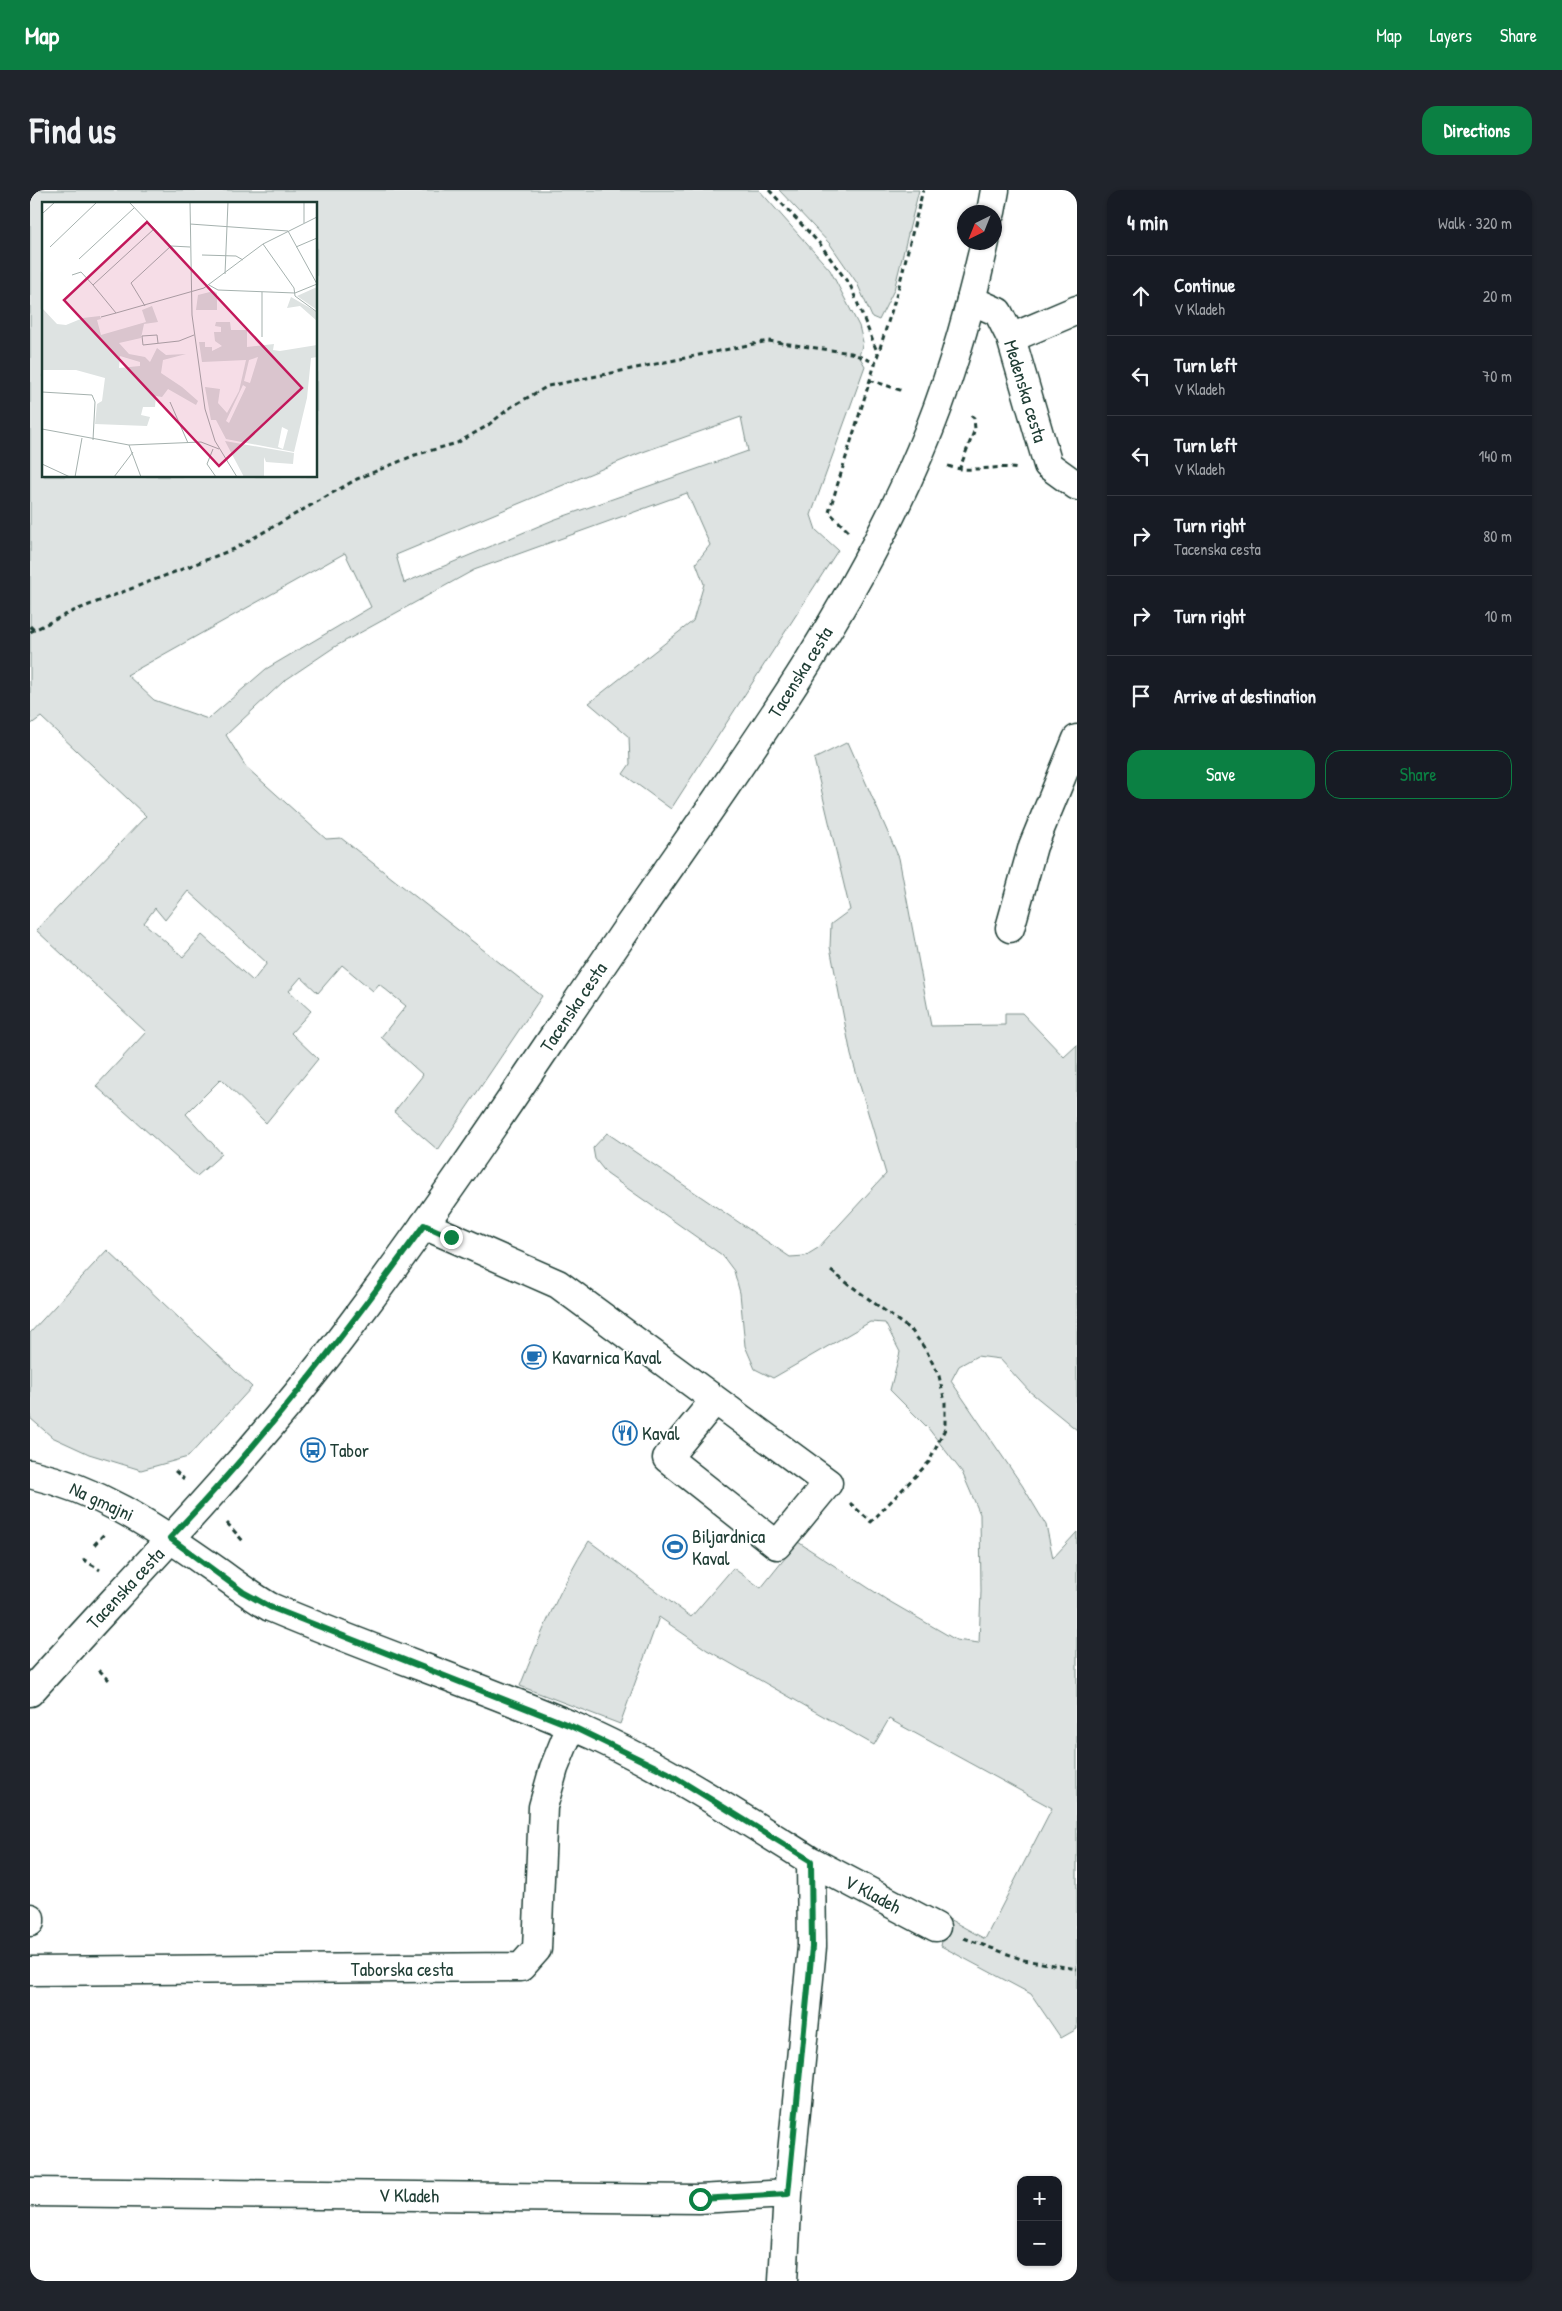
<!DOCTYPE html>
<meta charset="utf-8">
<style>
:root{--surface:#171b24;--page:#20242c;--text:#f1f3f6;--muted:#9ea1a6;--line:#363941;--accent:#0b8043}
body{margin:0;font-family:"Patrick Hand",sans-serif;background:var(--page);color:var(--text)}
.controls{position:absolute;right:15px;bottom:15px;display:grid;overflow:hidden;border-radius:10px;box-shadow:0 1px 4px #0004}
.controls button{width:45px;height:45px;display:grid;place-items:center;padding:0;border:0;border-bottom:1px solid var(--line);background:var(--surface);color:var(--text);font:25px sans-serif}
.compass{position:absolute;left:927px;top:15px;width:45px;height:45px;border-radius:50%;background:var(--surface);box-shadow:0 1px 4px #0004;rotate:223deg}
.stop{position:absolute;width:15px;height:15px;margin:-11px;border:4px solid #0b8043;border-radius:50%;background:#fff}
.stop.end{background:#0b8043;border-color:#fff;box-shadow:0 1px 5px #0008}
.list{margin:0;padding:0;list-style:none}
h2{display:flex;justify-content:space-between;align-items:center;height:65px;margin:0;padding:0 20px;font-size:21px}
h2 small{font-size:16px;font-weight:400;color:var(--muted)}
.list li{display:grid;grid-template-columns:32px 1fr auto;gap:15px;align-items:center;box-sizing:border-box;height:80px;padding:0 20px;border-top:1px solid var(--line)}
.list b{display:block;font-size:19px;white-space:nowrap}
.list p{margin:0;font-size:16px;white-space:nowrap;color:var(--muted)}
.list em{font-size:16px;font-style:normal;color:var(--muted)}
.actions{display:flex;gap:10px;padding:15px 20px}
.actions a{flex:1;padding:11px 0;border:1px solid var(--accent);border-radius:15px;text-align:center;font-size:18px;color:var(--accent)}
.actions .main{background:var(--accent);color:#fff}
.icon{flex:none;width:28px;height:28px;fill:none;stroke:currentColor;stroke-width:2;stroke-linecap:round;stroke-linejoin:round}
.map{position:relative;flex:none;width:1047px;height:2091px;overflow:hidden;border-radius:15px}
header{display:flex;align-items:center;gap:30px;box-sizing:border-box;height:70px;padding:0 25px;background:var(--accent);color:#fff}
header strong{font-size:24px}
nav{display:flex;gap:28px;margin-inline-start:auto;font-size:18px}
.intro{display:flex;align-items:center;justify-content:space-between;box-sizing:border-box;height:120px;padding:0 30px}
h1{margin:0;font-size:35px}
.button{padding:12px 22px;border-radius:15px;background:var(--accent);color:#fff;font-size:18px;font-weight:700}
main{display:flex;gap:30px;padding:0 30px}
aside{flex:1;background:var(--surface);border-radius:15px;box-shadow:0 1px 4px #0004}
.map>svg:first-child{display:block}
.green{fill:#dee3e2;stroke:#7e908b;fill-rule:evenodd}
.lines{fill:none;stroke-linecap:round;stroke-linejoin:round}
.minor-casing{stroke:#1f3d34;stroke-width:31}
.major-casing{stroke:#1f3d34;stroke-width:31}
.path{stroke:#1f3d34;stroke-width:3;stroke-dasharray:5 4;stroke-linecap:butt}
.minor{stroke:#fff;stroke-width:28}
.major{stroke:#fff;stroke-width:28}
.route{stroke:#0b8043;stroke-width:6}
.labels{text-anchor:middle;stroke-width:4;stroke-linejoin:round;paint-order:stroke}
.street-label{font-size:19px;fill:#1f3d34;stroke:#fff}
.poi-label{font-size:19px;fill:#1f3d34;stroke:#fff;text-anchor:start}
.inset-road{fill:none;stroke:#a5b1ae;stroke-width:1}
.view{fill:#c2185b;fill-opacity:0.15;stroke:#c2185b;stroke-width:2.5}
.inset-edge{fill:none;stroke:#1f3d34;stroke-width:2.5}
</style>
<header>
<strong>Map</strong>
<nav><a>Map</a><a>Layers</a><a>Share</a></nav>
</header>
<div class="intro"><h1>Find us</h1><a class="button">Directions</a></div>
<main>
<div class="map">
<svg width="1047" height="2091" viewBox="0 0 1047 2091">
<rect width="100%" height="100%" fill="#fff"/>
<filter id="ink" filterUnits="userSpaceOnUse"><feTurbulence type="fractalNoise" baseFrequency=".02" numOctaves="2"/><feDisplacementMap in="SourceGraphic" scale="10" xChannelSelector="R" yChannelSelector="G"/><feConvolveMatrix kernelMatrix="1 2 1 2 8 2 1 2 1" color-interpolation-filters="sRGB"/></filter>
<g filter="url(#ink)">
<!-- green -->
<path class="green" d="M 0,0 L 729,0 L 800,80 L 829,136 L 833,152 L 829,166 L 835,176 L 781,325 L 786,340 L 808,360 L 641,619 L 593,584 L 600,574 L 599,547 L 559,513 L 663,431 L 674,394 L 666,373 L 680,355 L 657,303 L 444,380 L 306,456 L 254,491 L 196,545 L 216,577 L 296,649 L 311,648 L 512,806 L 408,960 L 364,922 L 393,885 L 351,847 L 376,816 L 349,794 L 343,801 L 312,775 L 288,803 L 271,787 L 259,801 L 281,821 L 261,843 L 288,869 L 236,933 L 191,889 L 156,924 L 192,964 L 167,986 L 66,896 L 116,842 L 6,740 L 116,626 L 11,527 L 0,535 ZM 14,14 L 286,14 L 286,286 L 14,286 ZM 711,227 L 718,261 L 523,330 L 374,393 L 366,365 L 610,263 ZM 315,363 L 341,417 L 236,479 L 178,529 L 124,510 L 97,485 ZM 158,701 L 237,773 L 223,791 L 172,745 L 153,767 L 114,733 L 125,718 L 135,730 Z
M 749,0 L 889,0 L 864,100 L 849,130 L 842,127 L 827,93 L 800,54 Z
M 818,552 L 869,668 L 901,836 L 975,835 L 975,823 L 992,823 L 1034,867 L 1047,855 L 1047,1240 L 999,1201 L 970,1169 L 947,1166 L 929,1176 L 921,1191 L 992,1295 L 1016,1335 L 1023,1368 L 1047,1342 L 1047,1839 L 1031,1848 L 1001,1804 L 911,1756 L 917,1728 L 955,1749 L 1022,1618 L 859,1529 L 844,1555 L 677,1460 L 629,1427 L 590,1534 L 490,1496 C 510,1446 530,1397 559,1351 L 661,1427 L 703,1378 L 731,1398 L 768,1352 L 857,1410 L 926,1450 L 949,1453 L 951,1401 L 950,1324 L 932,1282 L 898,1238 L 860,1200 L 870,1162 L 855,1133 L 840,1132 L 743,1188 L 725,1179 L 715,1156 L 710,1103 L 704,1081 L 692,1065 L 577,984 L 565,969 L 563,958 L 577,943 L 760,1067 L 775,1066 L 788,1058 L 856,984 L 821,865 L 800,757 L 801,734 L 820,720 L 784,569 Z
M 77,1060 L 222,1197 L 158,1267 L 111,1280 L 59,1264 L 22,1247 L 0,1228 L 0,1143 Z"/>
<g class="lines">
<!-- minor casing -->
<g class="minor-casing">
<path id="minor" d="M 941,110 L 968,122 L 981,148 L 1018,275 L 1047,296
M 981,148 L 1047,120
M 980,738 L 1003,656 L 1047,549
M 394,1035 L 528,1094 L 798,1293 L 747,1355 L 637,1268 L 685,1210
M 0,1284 C 69,1300 120,1334 177,1374 C 199,1389 216,1403 240,1417 C 339,1459 441,1493 540,1535 C 625,1571 703,1622 781,1671 L 782,1757 L 758,2004 L 669,2009 L 0,2002
M 781,1671 L 906,1737
M 0,1728 L 0,1732
M 0,1781 L 491,1777 L 507,1759 L 513,1617 L 524,1578 L 541,1536
M 753,2091 L 758,2004"/>
</g>
<!-- major casing -->
<g class="major-casing">
<path id="major" d="M 961,22 L 965,0
M 0,1502 C 110,1380 226,1263 324,1131 C 421,1002 509,867 600,734 C 705,582 817,433 890,262 C 919,195 939,124 955,52"/>
</g>
<!-- path -->
<path class="path" d="M 739,0 L 790,54 L 821,97 L 848,164
M 840,190 L 873,201
M 918,276 C 941,284 964,274 988,279
M 929,280 L 945,239 L 944,228 L 939,224
M 818,341 L 799,322 L 868,100 L 893,0
M 0,436 L 4,440
M 0,442 L 41,422 L 204,359 L 327,289 L 385,265 L 427,253 L 457,236 L 481,217 L 518,196 L 738,151 L 821,163 L 846,173
M 801,1081 L 882,1141 L 896,1160 L 909,1186 L 915,1212 L 915,1239 L 899,1272 L 841,1332 L 820,1313
M 278,1255 L 290,1267
M 145,1281 L 154,1289
M 197,1333 L 213,1351
M 64,1355 L 74,1344
M 53,1369 L 70,1380
M 69,1480 L 79,1490
M 934,1748 L 994,1770 L 1047,1779"/>
<!-- minor -->
<use href="#minor" class="minor"/>
<!-- major -->
<use href="#major" class="major"/>
</g>
</g>
<g class="lines" filter="url(#ink)">
<!-- route -->
<path class="route" d="M 421,1047 L 394,1035 C 315,1144 233,1251 140,1348 L 213,1402 L 240,1417 L 541,1536 L 638,1583 L 781,1671 L 782,1757 L 758,2004 L 670,2009"/>
</g>
<!-- icons -->
<defs>
<g id="cafe-ring" transform="scale(1.25)"><circle r="9.5" fill="#fff" stroke="#1f6fb2" stroke-width="1.5"/><path d="M-5.5-4.5H6V0H3Q3 3.5 0 3.5H-2.5Q-5.5 3.5-5.5 0ZM3-3.2v2h1.7v-2ZM-6 4.5H4V6H-6Z" fill="#1f6fb2"/></g>
<g id="restaurant-ring" transform="scale(1.25)"><circle r="9.5" fill="#fff" stroke="#1f6fb2" stroke-width="1.5"/><path d="M-5-6h1v4h1v-4h1v4h1v-4h1v5L-1.5 .5V6h-2V.5L-5-1ZM5-6V6H3V1.5H1.5Q1.5-4 5-6Z" fill="#1f6fb2"/></g>
<g id="bus-ring" transform="scale(1.25)"><circle r="9.5" fill="#fff" stroke="#1f6fb2" stroke-width="1.5"/><path d="M-5-6H5V4H4V6H2V4H-2V6H-4V4H-5ZM-3.5-4V0h7V-4ZM-3.5 1.2v1.5H-2V1.2ZM2 1.2v1.5H3.5V1.2Z" fill="#1f6fb2"/></g>
<g id="stadium-ring" transform="scale(1.25)"><circle r="9.5" fill="#fff" stroke="#1f6fb2" stroke-width="1.5"/><path d="M0-5a6.5 5 0 1 0 0 10a6.5 5 0 1 0 0-10ZM-3.5-1.8h7v3.6h-7Z" fill="#1f6fb2"/></g>
</defs>
<g fill-rule="evenodd">
<use href="#cafe-ring" x="504" y="1167"/>
<use href="#restaurant-ring" x="595" y="1243"/>
<use href="#bus-ring" x="283" y="1260"/>
<use href="#stadium-ring" x="645" y="1357"/>
</g>
<g class="labels">
<!-- street labels -->
<g class="street-label">
<text transform="translate(996 201) rotate(73)" y="7">Medenska cesta</text>
<text transform="translate(770 482) rotate(-58)" y="7">Tacenska cesta</text>
<text transform="translate(543 817) rotate(-56)" y="7">Tacenska cesta</text>
<text transform="translate(72 1311) rotate(25)" y="7">Na gmajni</text>
<text transform="translate(95 1398) rotate(-47)" y="7">Tacenska cesta</text>
<text transform="translate(843 1704) rotate(28)" y="7">V Kladeh</text>
<text x="372" y="1786">Taborska cesta</text>
<text transform="translate(379 2005) rotate(1)" y="7">V Kladeh</text>
</g>
<!-- poi labels -->
<g class="poi-label">
<text x="522" y="1174">Kavarnica Kaval</text>
<text x="612" y="1250">Kaval</text>
<text x="300" y="1267">Tabor</text>
<text x="662" y="1353">Biljardnica<tspan x="662" dy="22">Kaval</tspan></text>
</g>
</g>
<!-- overview -->
<g transform="translate(12 12)">
<rect width="275" height="275" fill="#fff"/>
<path d="M 275,85 L 275,108 L 255,94 ZM 172,89 L 175,91 L 175,108 L 154,108 L 156,93 ZM 249,95 L 275,110 L 275,119 L 258,104 L 245,106 ZM 110,104 L 116,120 L 102,122 L 99,136 L 77,141 L 87,152 L 103,155 L 108,160 L 115,146 L 124,153 L 144,152 L 121,158 L 119,171 L 140,185 L 156,199 L 154,203 L 126,187 L 120,195 L 114,194 L 113,205 L 101,205 L 99,213 L 108,215 L 105,224 L 53,222 L 55,202 L 60,199 L 63,176 L 34,168 L 0,168 L 0,106 L 15,122 L 24,123 L 41,116 L 58,114 L 59,117 L 55,118 L 59,133 L 104,120 L 100,108 ZM 78,154 L 98,160 L 98,164 L 77,166 ZM 174,120 L 188,120 L 189,128 L 205,128 L 205,145 L 232,142 L 231,148 L 238,149 L 275,143 L 275,155 L 269,156 L 265,196 L 252,250 L 184,237 L 174,218 L 169,218 L 163,185 L 178,187 L 176,201 L 185,211 L 197,189 L 204,158 L 160,160 L 157,140 L 163,140 L 163,145 L 170,145 L 170,149 L 180,144 L 173,139 L 172,130 L 179,130 L 179,125 L 173,124 ZM 216,155 L 208,181 L 202,179 L 207,158 ZM 201,183 L 204,185 L 187,221 L 184,219 ZM 240,225 L 246,228 L 241,247 L 236,245 ZM 183,239 L 252,251 L 251,262 L 224,260 L 222,255 L 222,275 L 202,275 Z" fill="#dee3e2" fill-rule="evenodd"/>
<path class="inset-road" d="M 87,0 L 129,44 L 148,45M 148,0 L 150,113 L 163,207 L 173,239 L 195,275M 262,0 L 262,21M 1,11 L 13,0M 148,22 L 246,29 L 275,82M 112,27 L 51,83 L 74,111 L 162,86 L 221,42 L 275,15M 221,42 L 252,86 L 253,94 L 275,110M 8,45 L 55,0M 254,45 L 275,36M 160,53 L 194,54 L 201,58M 37,57 L 92,6M 183,72 L 186,0M 30,73 L 39,70 L 51,83M 167,83 L 176,88 L 253,91 L 275,82M 220,90 L 220,135M 103,104 L 89,81 L 129,44 L 142,59M 59,115 L 74,111M 116,141 L 115,133 L 100,134 L 101,143 L 137,139 L 152,133M 0,190 L 50,193 L 53,200 L 51,238M 128,200 L 146,241M 0,227 L 87,243 L 159,240 L 177,247M 87,243 L 99,275M 171,247 L 165,262 L 174,275M 0,262 L 28,275M 33,275 L 40,236M 72,275 L 91,250"/>
<path class="view" d="M 105,20 L 260,186 L 177,264 L 22,98 Z"/>
<rect width="275" height="275" class="inset-edge"/>
</g>
</svg>
<div class="controls">
<button>+</button>
<button>−</button>
</div>
<svg class="compass" viewBox="-18 -18 36 36"><path d="M0-13l5 13h-10z" fill="#e53935"/><path d="M0 13l5-13h-10z" fill="#9ea1a6"/></svg>
<div class="stop" style="left:670px;top:2009px"></div>
<div class="stop end" style="left:421px;top:1047px"></div>
</div>
<aside>
<h2>4 min<small>Walk · 320 m</small></h2>
<ul class="list">
<li><svg class="icon" aria-label="ahead" viewBox="0 0 24 24"><path d="M12 20V5M6 11l6-6 6 6"/></svg><div><b>Continue</b><p>V Kladeh</p></div><em>20 m</em></li>
<li><svg class="icon" aria-label="left" viewBox="0 0 24 24"><path d="M17 20v-9H6M10 6l-5 5 5 5"/></svg><div><b>Turn left</b><p>V Kladeh</p></div><em>70 m</em></li>
<li><svg class="icon" aria-label="left" viewBox="0 0 24 24"><path d="M17 20v-9H6M10 6l-5 5 5 5"/></svg><div><b>Turn left</b><p>V Kladeh</p></div><em>140 m</em></li>
<li><svg class="icon" aria-label="right" viewBox="0 0 24 24"><path d="M7 20v-9h11M14 6l5 5-5 5"/></svg><div><b>Turn right</b><p>Tacenska cesta</p></div><em>80 m</em></li>
<li><svg class="icon" aria-label="right" viewBox="0 0 24 24"><path d="M7 20v-9h11M14 6l5 5-5 5"/></svg><div><b>Turn right</b></div><em>10 m</em></li>
<li><svg class="icon" aria-label="arrive" viewBox="0 0 24 24"><path d="M6 21V4h12l-3 4 3 4H6"/></svg><div><b>Arrive at destination</b></div></li>
</ul>
<div class="actions"><a class="main">Save</a><a>Share</a></div>
</aside>
</main>
